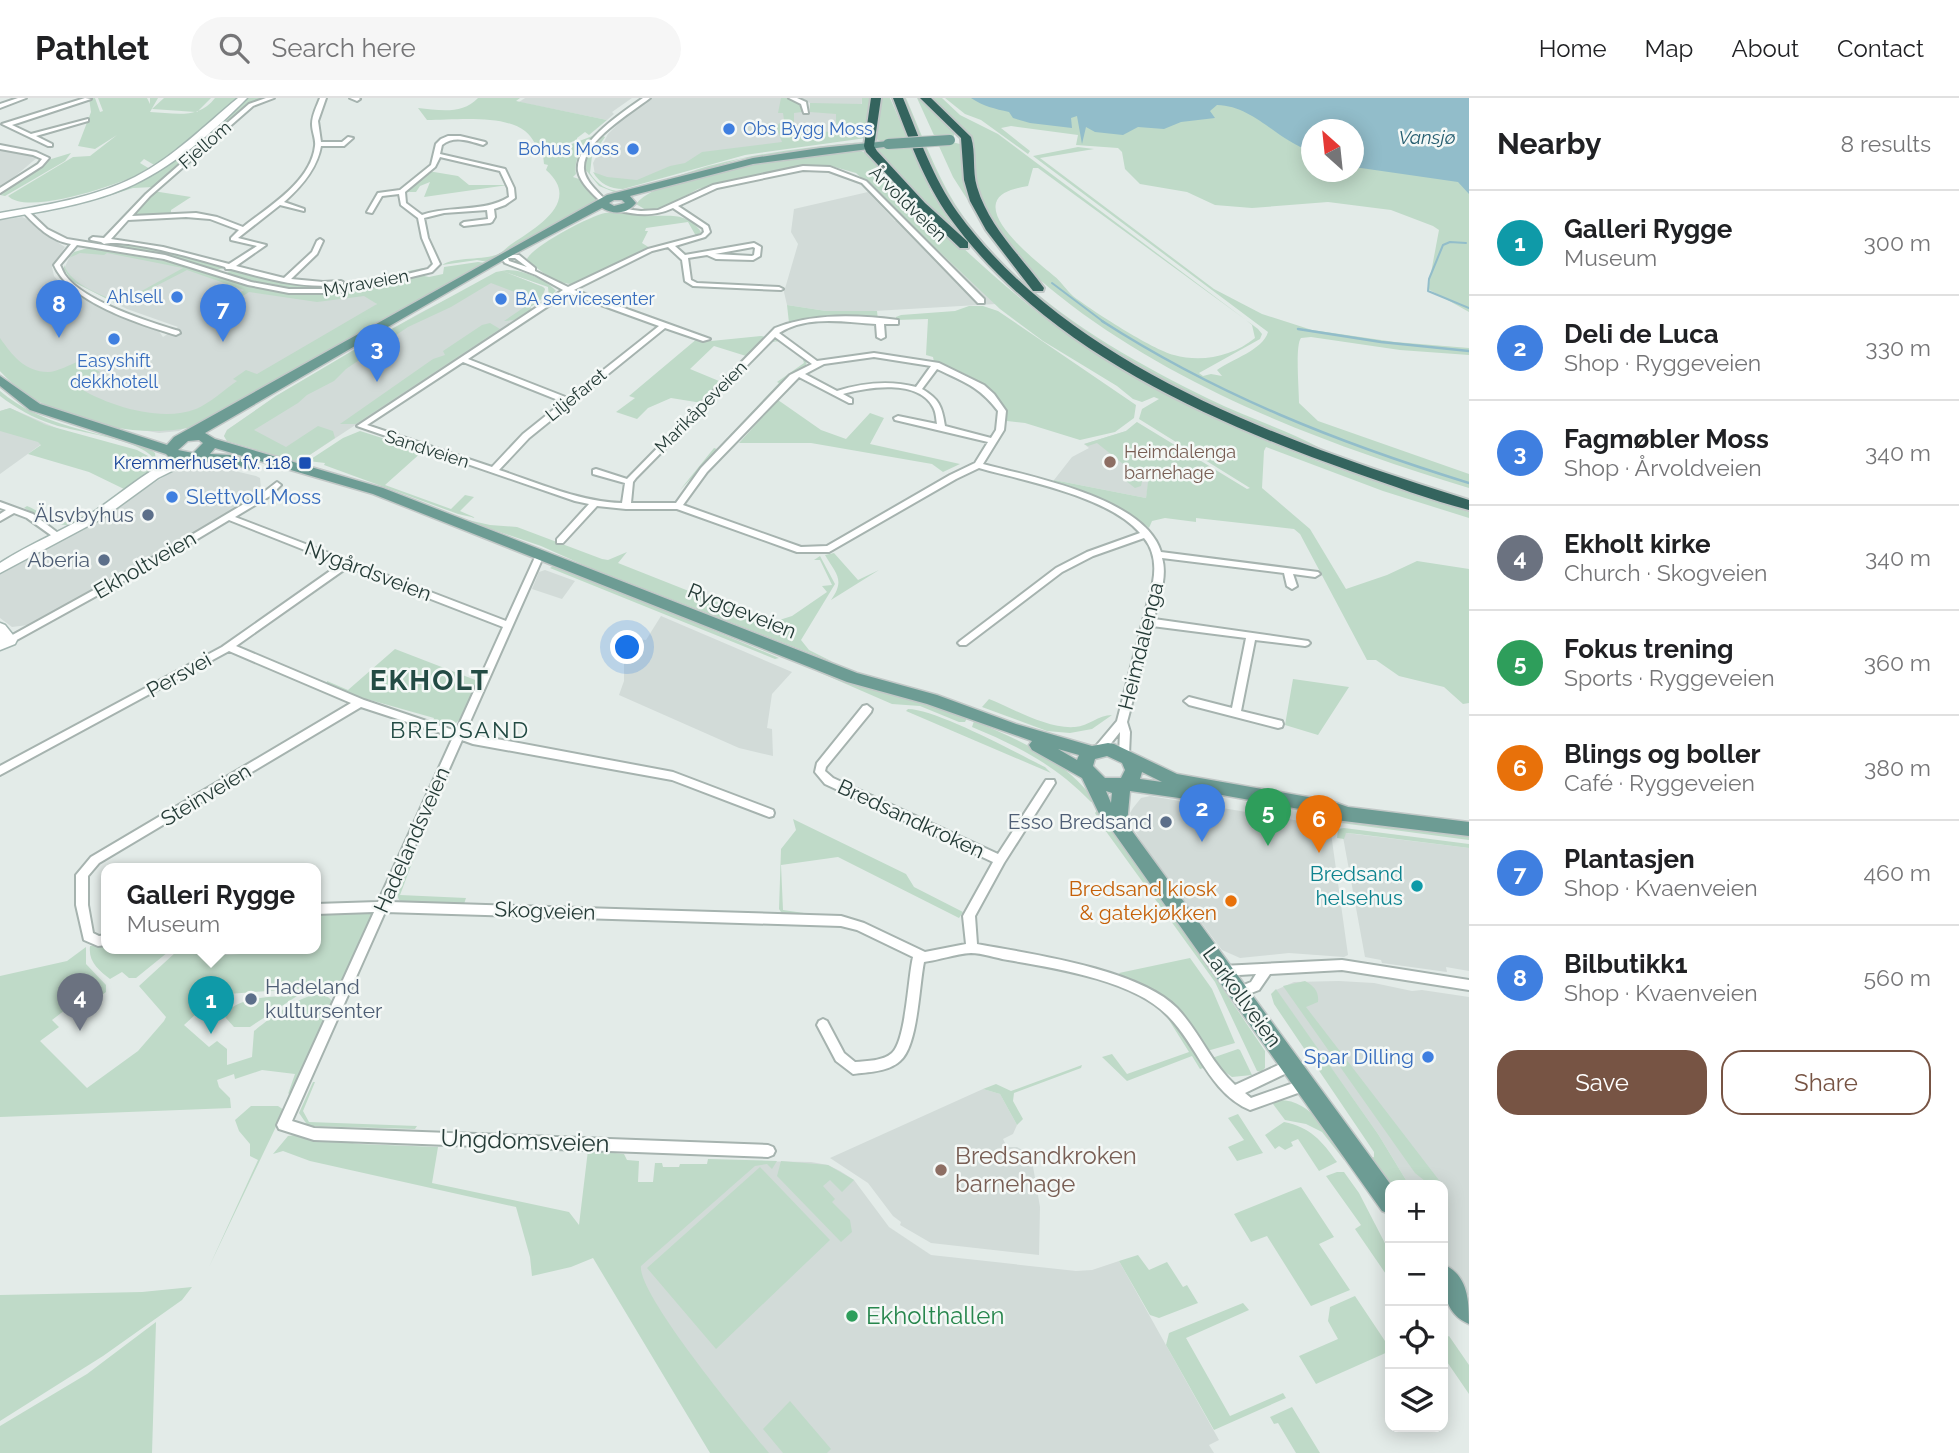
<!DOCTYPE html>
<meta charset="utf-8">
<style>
:root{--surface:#fff;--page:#f6f6f6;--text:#202124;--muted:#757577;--line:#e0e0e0;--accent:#775444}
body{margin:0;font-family:Raleway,sans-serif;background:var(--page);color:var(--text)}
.controls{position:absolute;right:21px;bottom:21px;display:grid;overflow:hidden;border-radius:14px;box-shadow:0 4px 18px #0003}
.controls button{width:63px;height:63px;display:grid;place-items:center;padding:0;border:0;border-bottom:2px solid var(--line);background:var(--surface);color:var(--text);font:35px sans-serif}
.compass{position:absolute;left:1301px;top:21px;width:63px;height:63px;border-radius:50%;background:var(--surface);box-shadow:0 4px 18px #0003;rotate:333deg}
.you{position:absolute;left:628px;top:550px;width:24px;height:24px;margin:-18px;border:5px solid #fff;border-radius:50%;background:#1a73e8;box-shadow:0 0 0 10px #1a73e833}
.badge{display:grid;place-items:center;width:46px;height:46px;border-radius:50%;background:var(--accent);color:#fff;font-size:23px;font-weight:700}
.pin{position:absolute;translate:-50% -58px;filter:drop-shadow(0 2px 4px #0008)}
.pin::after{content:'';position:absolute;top:37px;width:24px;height:21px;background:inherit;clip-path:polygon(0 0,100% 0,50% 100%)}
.popup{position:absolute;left:101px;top:765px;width:220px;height:91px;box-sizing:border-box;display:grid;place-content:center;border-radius:14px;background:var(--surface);filter:drop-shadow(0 2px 5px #0005);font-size:23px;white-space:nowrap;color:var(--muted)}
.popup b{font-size:26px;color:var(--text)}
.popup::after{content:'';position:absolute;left:50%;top:100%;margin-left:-14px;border:14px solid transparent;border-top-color:var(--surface)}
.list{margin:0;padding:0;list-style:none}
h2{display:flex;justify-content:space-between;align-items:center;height:91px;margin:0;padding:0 28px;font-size:30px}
h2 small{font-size:23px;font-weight:400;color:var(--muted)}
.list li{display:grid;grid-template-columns:46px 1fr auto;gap:21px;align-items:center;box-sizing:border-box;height:105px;padding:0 28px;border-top:2px solid var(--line)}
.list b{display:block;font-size:26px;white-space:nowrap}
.list p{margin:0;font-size:23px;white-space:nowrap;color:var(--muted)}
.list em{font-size:23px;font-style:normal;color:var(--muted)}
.actions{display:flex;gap:14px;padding:21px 28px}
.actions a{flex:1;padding:16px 0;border:2px solid var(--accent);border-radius:21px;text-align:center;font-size:24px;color:var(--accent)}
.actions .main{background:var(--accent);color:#fff}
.icon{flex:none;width:38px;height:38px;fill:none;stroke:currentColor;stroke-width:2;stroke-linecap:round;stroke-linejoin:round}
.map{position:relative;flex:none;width:1469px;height:1355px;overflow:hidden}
header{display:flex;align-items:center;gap:42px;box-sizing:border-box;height:98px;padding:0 35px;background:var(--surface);border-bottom:2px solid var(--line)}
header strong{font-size:33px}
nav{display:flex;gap:38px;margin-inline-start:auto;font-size:24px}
.search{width:490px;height:63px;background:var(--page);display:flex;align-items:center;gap:18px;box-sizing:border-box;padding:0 24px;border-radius:38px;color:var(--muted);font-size:26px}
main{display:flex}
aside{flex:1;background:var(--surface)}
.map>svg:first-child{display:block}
.built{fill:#d2dbd8}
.green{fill:#bfdac8;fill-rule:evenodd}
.water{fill:#92bdca}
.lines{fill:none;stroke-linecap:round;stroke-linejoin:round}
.stream-far1{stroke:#92bdca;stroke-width:2}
.stream{stroke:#92bdca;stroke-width:2.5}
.street-casing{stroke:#a6b3af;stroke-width:4}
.secondary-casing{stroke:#a3b6b1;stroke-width:3}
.primary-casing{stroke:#c2c8c7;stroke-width:3}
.highway-casing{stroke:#c2c8c7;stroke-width:4}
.street{fill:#fff;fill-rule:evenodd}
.secondary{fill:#fff;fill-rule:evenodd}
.primary{fill:#6d9c94;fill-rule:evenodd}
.highway{fill:#34645e;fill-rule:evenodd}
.primary-bridge-casing{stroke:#c2c8c7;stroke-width:12;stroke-linecap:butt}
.primary-bridge{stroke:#6d9c94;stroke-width:10}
.shop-dot{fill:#3f7fe0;stroke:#f4f8f6;stroke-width:2.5}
.education-dot{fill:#8d6e63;stroke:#f4f8f6;stroke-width:2.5}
.transit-dot{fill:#1a4fb4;stroke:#f4f8f6;stroke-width:2.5}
.service-dot{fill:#5c6f8a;stroke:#f4f8f6;stroke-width:2.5}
.culture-dot{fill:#0f9aa8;stroke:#f4f8f6;stroke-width:2.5}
.food-dot{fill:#e8710a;stroke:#f4f8f6;stroke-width:2.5}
.leisure-dot{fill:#2e9e5b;stroke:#f4f8f6;stroke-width:2.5}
.labels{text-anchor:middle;stroke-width:5;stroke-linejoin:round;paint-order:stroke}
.far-shop-label{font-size:18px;fill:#366cbe;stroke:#f4f8f6;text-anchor:start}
.far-street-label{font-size:18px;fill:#253b37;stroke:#f4f8f6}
.far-education-label{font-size:18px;fill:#785e54;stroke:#f4f8f6;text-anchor:start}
.far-transit-label{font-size:18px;fill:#164399;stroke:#f4f8f6;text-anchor:end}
.far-water-label{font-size:19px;font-style:italic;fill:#265e70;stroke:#f4f8f6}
.shop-label{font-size:21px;fill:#366cbe;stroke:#f4f8f6;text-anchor:start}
.service-label{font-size:21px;fill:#4e5e75;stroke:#f4f8f6;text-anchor:end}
.street-label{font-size:21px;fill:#253b37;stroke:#f4f8f6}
.culture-label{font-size:21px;fill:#0d838f;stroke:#f4f8f6;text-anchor:end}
.food-label{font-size:21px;fill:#c56008;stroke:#f4f8f6;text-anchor:end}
.neighbourhood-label{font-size:23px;letter-spacing:2px;fill:#234b44;stroke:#f4f8f6}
.near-street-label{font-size:24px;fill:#253b37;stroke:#f4f8f6}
.near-education-label{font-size:24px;fill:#785e54;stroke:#f4f8f6;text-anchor:start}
.near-leisure-label{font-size:24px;fill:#27864d;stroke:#f4f8f6;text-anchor:start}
.district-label{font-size:28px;font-weight:bold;letter-spacing:2px;fill:#234b44;stroke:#f4f8f6}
</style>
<header>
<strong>Pathlet</strong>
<div class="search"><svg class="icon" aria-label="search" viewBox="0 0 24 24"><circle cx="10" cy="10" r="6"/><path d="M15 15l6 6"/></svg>Search here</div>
<nav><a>Home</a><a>Map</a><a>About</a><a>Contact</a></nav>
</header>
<main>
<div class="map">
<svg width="1469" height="1355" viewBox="0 0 1469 1355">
<rect width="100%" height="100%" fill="#e3ebe8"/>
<!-- built -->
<path class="built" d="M 525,0 L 632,0 L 612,14 L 614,16 L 607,22 L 519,4 Z
M 652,0 L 788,0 L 802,7 L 803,13 L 809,13 L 810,5 L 797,0 L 862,0 L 860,39 L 755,54 L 628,87 L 595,77 L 593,65 L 608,36 L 628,16 Z
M 0,51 L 39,58 L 0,91 Z
M 868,94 L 895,123 L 903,121 L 996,206 L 874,213 L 826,213 L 787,207 L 784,194 L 798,146 L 791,134 L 794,111 Z
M 22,119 L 34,124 L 40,133 L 65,149 L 52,169 L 54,178 L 60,185 L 108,213 L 158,232 L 163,239 L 178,229 L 127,211 L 72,183 L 64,171 L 69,160 L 84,151 L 101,151 L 212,175 L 268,192 L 320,195 L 365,190 L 377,206 L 337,250 L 179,333 L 159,335 L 106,326 L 20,292 L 0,273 L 0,122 Z
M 502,173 L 543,189 L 545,191 L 543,200 L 530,209 L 532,211 L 299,364 L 227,343 L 224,338 L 227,332 L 276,298 L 420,215 Z
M 10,310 L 61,332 L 0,376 L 0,313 Z
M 1137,324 L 1150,376 L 1146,400 L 1054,382 L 1072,359 L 1089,350 L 1084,346 L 1126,333 Z
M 208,370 L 222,370 L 256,378 L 260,380 L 261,390 L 253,399 L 255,400 L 218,423 L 36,526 L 12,529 L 0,520 L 0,476 L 7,469 L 84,430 L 171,374 Z
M 545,472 L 575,483 L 562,501 L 532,491 L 539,474 Z
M 661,518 L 792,574 L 772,596 L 767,630 L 772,631 L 773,658 L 739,650 L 619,597 L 624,583 L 624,563 L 637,541 L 646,542 Z
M 1150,698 L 1330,728 L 1348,857 L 1344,859 L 1289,855 L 1240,860 L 1222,852 L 1146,751 L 1134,731 L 1130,715 L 1133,710 L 1141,700 Z
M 1346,735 L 1469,750 L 1469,873 L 1446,869 L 1447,874 L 1382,865 L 1381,862 L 1365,859 L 1343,739 Z
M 1339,883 L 1374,885 L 1412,893 L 1422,892 L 1469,899 L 1469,1198 L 1443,1162 L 1443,1087 L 1409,1087 L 1378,1036 L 1276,892 L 1294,884 Z
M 983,991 L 1000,996 L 1017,1027 L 1013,1036 L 1003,1041 L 1007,1049 L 1017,1049 L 1031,1057 L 1040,1109 L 1039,1157 L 931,1145 L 900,1127 L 901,1124 L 893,1118 L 868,1085 L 830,1060 Z
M 752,1063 L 811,1064 L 828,1067 L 840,1073 L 854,1082 L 889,1129 L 931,1157 L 1076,1173 L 1092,1172 L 1119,1163 L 1219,1342 L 1209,1347 L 1214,1355 L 739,1355 L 621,1182 Z"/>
<!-- green -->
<path class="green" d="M 89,0 L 95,0 L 100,14 L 103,13 L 98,0 L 147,0 L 150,6 L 150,0 L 158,0 L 150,14 C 174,15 198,22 215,0 L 239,0 L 156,68 L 144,61 L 140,65 L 150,71 C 127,84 28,119 8,98 L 73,59 L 90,58 L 117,37 L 95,51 L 78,48 L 91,14 Z
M 164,0 L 211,0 L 197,14 L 152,11 Z
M 246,0 L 266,0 L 247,8 L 154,89 L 133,90 L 108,98 L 136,84 Z
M 478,0 L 520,0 L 516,3 L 607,22 L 589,37 L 585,34 L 577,40 L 577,42 L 541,55 C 535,48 534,40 525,33 C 503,16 454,22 427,22 L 418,10 C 439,12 462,17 478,0 Z
M 781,0 L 788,0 L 802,7 L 802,14 L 794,15 L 794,30 L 805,28 L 801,33 L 836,34 L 836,16 L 810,14 L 810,5 L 862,6 L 862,0 L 873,0 L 866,40 L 745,57 L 623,91 C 610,91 600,86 593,74 L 607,79 L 637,82 L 670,68 L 685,65 L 702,54 L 782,44 L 776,28 L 784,22 L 783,15 L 778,15 Z
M 881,0 L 890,0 L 931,94 L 956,133 L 901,84 L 876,52 L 885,44 L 875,41 Z
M 902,0 L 906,0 C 921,35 935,73 955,106 C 1013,196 1115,255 1209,301 C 1245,319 1285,331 1320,350 L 1318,352 C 1194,302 1060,242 973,137 C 940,97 922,47 902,0 Z
M 917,0 L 922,0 L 955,34 L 952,44 L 964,47 L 983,126 L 953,79 Z
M 928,0 L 942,0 L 960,17 L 998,36 L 1258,231 L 1262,236 L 1260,241 L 1199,275 L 1203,278 L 1211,276 L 1222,278 L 1217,272 C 1232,261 1263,252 1268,234 L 1033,58 L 1078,49 L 1094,51 L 1040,60 L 1214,191 L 1262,216 L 1312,232 L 1395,244 L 1469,250 L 1469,257 L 1400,252 L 1311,239 L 1301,240 C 1295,247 1299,291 1299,305 L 1318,323 L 1469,376 L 1469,390 C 1330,347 1189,296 1071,207 C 1047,188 1019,167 1002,141 C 987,117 976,92 972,63 C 970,54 975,47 971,37 ZM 1033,70 L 1038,70 L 1246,222 L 1252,227 L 1255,240 C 1233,258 1202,265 1174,257 C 1153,252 1091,212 1073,198 C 1066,192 1061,183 1054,178 C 1039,165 990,128 996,105 C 999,93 1018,90 1028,88 Z
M 945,0 L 1100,0 L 1212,9 L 1213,0 L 1469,0 L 1469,214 L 1428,191 L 1439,132 L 1433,128 L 1391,112 L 1328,104 L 1252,110 L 1215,107 L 1187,94 L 1140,86 L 1125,71 L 1122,54 L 1118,50 L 1076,47 L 1078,37 L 1011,28 L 1001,30 L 1030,53 L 1028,56 L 981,22 L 965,16 ZM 1311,32 L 1353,32 L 1353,74 L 1311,74 Z
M 595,37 C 584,49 573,59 576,76 L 573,79 L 579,81 L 597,101 L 590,110 L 488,164 L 477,162 L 442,167 C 456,158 487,163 500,155 C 504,153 508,148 513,145 C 537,129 582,103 546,72 L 548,67 L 544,66 L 543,57 Z
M 603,38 L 605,39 L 592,58 L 590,75 C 597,86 607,93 621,93 C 640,93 691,72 713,67 C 762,54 811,49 862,44 L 740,61 L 626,95 L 614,94 L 599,88 L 585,71 L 587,60 Z
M 858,52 C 875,56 901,91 915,105 C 964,151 1013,198 1068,237 C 1187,321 1331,371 1469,414 L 1469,420 L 1383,393 L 1266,349 L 1264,353 L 1262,390 L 1310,431 L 1346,491 L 1387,477 L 1417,463 L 1469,471 L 1469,605 L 1463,606 L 1444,589 L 1399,578 L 1376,562 L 1367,562 L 1300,436 L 1294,431 L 1196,420 L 1196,424 L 1165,420 L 1152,423 L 1149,430 C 1120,405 1089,395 1053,384 L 1054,382 L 1146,400 L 1149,376 L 1144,375 L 1141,388 L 1135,390 L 1126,383 L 1136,383 L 1135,380 L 1138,378 L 1097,345 L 1088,348 L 1084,346 L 1126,333 L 1137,324 L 1247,391 L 1250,390 L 1139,321 L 1142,311 L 1159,301 L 1154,299 L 1142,304 L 1133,301 L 1117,288 L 1043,243 L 1000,211 L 856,75 L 831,68 L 802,67 L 698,91 L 662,111 L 646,112 L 636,106 C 661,73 814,57 858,52 Z
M 71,55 L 65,63 L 5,98 L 0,97 L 48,62 Z
M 428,73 L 458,78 L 469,87 L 508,87 L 424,99 L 430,84 L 420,88 L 416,94 L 407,94 L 404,103 L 404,94 Z
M 153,93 L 191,99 L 171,112 L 171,116 L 132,117 Z
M 623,114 C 632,116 641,118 651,118 C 672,118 688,115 701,134 L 696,138 L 688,124 L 646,130 L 645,133 L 648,133 L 642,145 L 650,150 L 571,186 C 555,185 538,172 527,161 C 533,148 590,118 605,115 C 611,114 617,115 623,114 Z
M 112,143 L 189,158 L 224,170 L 217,172 L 166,157 L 104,147 Z
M 88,150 L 187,167 L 245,187 L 284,194 L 338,194 L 420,177 L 429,179 L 443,176 L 444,169 L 478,164 L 486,165 L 199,327 C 139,345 42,321 0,273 L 0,240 C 12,257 25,274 48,274 C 57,274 71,266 80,263 L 100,274 L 76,288 C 106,307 160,325 196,311 C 210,305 224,292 237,283 L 233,281 L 246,272 L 257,276 L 377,206 L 364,198 L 317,204 L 249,194 L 240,200 L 235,198 L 244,192 L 187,172 L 119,207 L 72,183 L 64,171 L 64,167 C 72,188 101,196 120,205 L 183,170 L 107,155 L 104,157 L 80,155 L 69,160 L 74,154 Z
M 423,170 L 425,172 C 372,186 322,198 268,188 C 254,185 238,182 227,174 L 234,172 L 269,182 L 325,187 L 350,185 Z
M 507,172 C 523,172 546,181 556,193 L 549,199 L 548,189 L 502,173 L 543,189 L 545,191 L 540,203 L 530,209 L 532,211 L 514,222 L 504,223 L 529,206 L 531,200 L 491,185 L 451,209 L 408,229 L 346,271 L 334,283 L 307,297 L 298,305 L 254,332 L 286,349 L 318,328 L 333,333 L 335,340 L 299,364 L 227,343 L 224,338 L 227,332 L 276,298 L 357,250 L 496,174 Z
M 787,207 L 826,213 L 877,213 L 878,222 L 807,221 L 789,225 Z
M 969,208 L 983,208 L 998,213 L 1136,307 L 1134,320 L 1115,334 L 1080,342 L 1025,325 L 1007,323 C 995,287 970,276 934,264 L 933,259 L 926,257 L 928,221 L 896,222 L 896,219 L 901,217 L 955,213 Z
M 490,225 L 500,231 L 356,326 L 340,326 L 433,261 L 445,257 L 443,253 L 482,227 Z
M 761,238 L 768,239 L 729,277 L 746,258 L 714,248 L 690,271 L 719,283 L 724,283 L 702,305 L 671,300 L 648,310 L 637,321 L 616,314 L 635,300 L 629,298 L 698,240 L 711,243 Z
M 780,241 L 807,262 L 806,268 L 786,283 L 680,392 L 714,350 L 717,351 L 779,285 L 777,284 L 804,265 L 802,259 L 782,243 L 769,244 Z
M 0,293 C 41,328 97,334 147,349 L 155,355 L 156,364 C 146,341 77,335 52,326 C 33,320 16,310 0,298 Z
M 778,302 L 821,332 L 846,341 L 870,315 L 884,320 L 870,346 L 960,366 L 943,374 L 932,366 L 811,345 L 739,345 Z
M 10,310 L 46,327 L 137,352 L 148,358 L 152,370 C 137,387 87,427 65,427 C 50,426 37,416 24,410 L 27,408 C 39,413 54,424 67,424 C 86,424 112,403 124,391 L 89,374 L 28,356 L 41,347 L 38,344 L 0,333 L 0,313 Z
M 360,333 L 423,353 L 385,387 L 451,411 L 465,397 L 474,399 L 460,413 L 476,420 L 458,416 L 324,367 L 325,365 L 308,363 L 343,340 Z
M 455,419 L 490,427 L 517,429 L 602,461 L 608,462 L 627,454 L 618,465 L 770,525 L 792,518 L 827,494 L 822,488 L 832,487 L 820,462 L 814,462 L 820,458 L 835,486 L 801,542 L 809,552 L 833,564 L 588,469 L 541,448 Z
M 834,455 L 858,482 L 879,472 L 831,502 C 845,482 837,477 825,457 Z
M 553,468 L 644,503 L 779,560 L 775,561 L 550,470 Z
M 395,551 L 478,583 L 460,621 L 454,627 L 438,627 L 433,623 L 434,620 L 356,598 L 327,586 L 327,583 L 348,592 Z
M 816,573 C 866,590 918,602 967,620 L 965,624 L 959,624 L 920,608 L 892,606 Z
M 1293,581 L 1349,589 L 1318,637 L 1285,627 Z
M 989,601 C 1014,611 1047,631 1075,629 C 1089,628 1098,617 1112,617 L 1092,631 L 1070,635 L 1047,633 L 982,609 Z
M 908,611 C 936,611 1017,655 1045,669 L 1051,675 L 906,613 Z
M 974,623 C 1018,641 1069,664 1096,705 L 1091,704 C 1055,667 1020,649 972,629 Z
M 1098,711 L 1182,830 L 1265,953 L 1265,970 L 1261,974 L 1257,973 L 1215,884 L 1105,732 L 1095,715 Z
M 793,721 L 906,776 L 914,789 L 963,814 L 959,820 L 838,759 L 781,767 L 783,812 L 804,815 L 804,818 L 783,817 L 779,811 L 781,751 L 796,732 Z
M 1346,723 L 1469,738 L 1469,742 L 1341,725 Z
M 1344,730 L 1469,746 L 1469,750 L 1357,736 L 1346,735 L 1344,741 L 1337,740 L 1338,731 Z
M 410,760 L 414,760 L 400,797 L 466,800 L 464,806 L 405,805 L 399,802 L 396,794 Z
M 361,812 L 371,816 L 372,819 L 343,885 L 337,888 L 227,896 L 224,885 L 201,882 L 192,897 L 209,902 L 193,910 L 197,915 L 184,927 L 209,949 L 217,943 L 227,951 L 227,967 L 252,959 L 254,933 C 269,921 320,879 333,905 L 296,990 L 288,996 L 295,976 L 262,972 L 235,981 L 234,976 L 217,982 L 219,989 L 230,1000 L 231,1010 L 0,1019 L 0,878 L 67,863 L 86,849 L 86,866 L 106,887 L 106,894 L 99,899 L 90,893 L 86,896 L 52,922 L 59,929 L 40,943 L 87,990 L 138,953 L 164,923 L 166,919 L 139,888 L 176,854 L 221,857 L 262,855 L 264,850 L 316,850 L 316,814 Z
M 106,846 L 106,850 L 173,850 L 136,880 L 129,880 L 122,874 L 110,881 C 99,872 88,864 90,848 Z
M 1190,860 L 1212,891 L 1235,945 L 1207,953 C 1184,921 1163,889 1122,879 L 1119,875 Z
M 1305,883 C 1314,888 1319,893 1318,904 L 1306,909 L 1445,1090 L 1443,1091 L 1443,1087 L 1430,1087 L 1415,1075 L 1283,888 Z
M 1276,891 L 1378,1036 L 1409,1087 L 1390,1087 L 1368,1061 L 1374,1059 L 1374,1054 L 1274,906 L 1271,896 Z
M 297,898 L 250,929 L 234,929 L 225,919 C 231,898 278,898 297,898 Z
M 1167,919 L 1172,919 L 1207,969 L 1200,971 L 1192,958 L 1127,983 L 1102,959 L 1112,956 L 1127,976 L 1189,954 Z
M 1238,951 L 1240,952 L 1252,977 L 1232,979 L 1218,969 L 1212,960 Z
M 1082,967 L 1081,970 L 1014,995 L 1013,1003 L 1023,1021 L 1017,1027 L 1000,996 L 983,991 L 996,986 L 1011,993 Z
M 313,984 L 315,984 L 303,1013 L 309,1024 L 417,1028 L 415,1031 L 308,1028 L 299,1015 Z
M 1277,1002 C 1311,1000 1330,1037 1348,1060 L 1344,1062 L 1322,1034 L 1306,1026 L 1285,1022 L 1273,1006 Z
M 251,1008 L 278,1008 L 284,1012 L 209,1169 L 258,1062 L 250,1058 L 250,1046 L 239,1033 L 235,1022 Z
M 1238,1016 L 1263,1055 L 1237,1063 L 1228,1049 L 1244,1042 L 1228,1020 Z
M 1284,1024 C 1310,1029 1322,1043 1337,1064 L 1319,1073 L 1298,1041 L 1291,1044 L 1293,1048 L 1285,1052 L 1279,1048 L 1275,1051 L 1265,1037 Z
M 295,1037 L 360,1046 L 438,1049 L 432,1085 L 569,1114 L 579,1127 L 588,1052 L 624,1056 L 627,1062 L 639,1063 L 638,1084 L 653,1084 L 655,1065 L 662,1065 L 663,1069 L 679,1069 L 680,1066 L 707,1066 L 708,1061 L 777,1063 L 772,1071 L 767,1066 L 755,1068 L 641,1168 C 637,1196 746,1327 769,1355 L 710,1355 L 593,1160 L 571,1169 L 532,1178 L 530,1159 L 516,1109 L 310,1063 L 283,1053 L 273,1056 L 288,1038 Z
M 781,1063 L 828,1067 L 854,1082 L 842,1094 L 830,1082 L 823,1088 L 835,1101 L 832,1104 L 850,1122 L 852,1134 L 841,1144 L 777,1078 Z
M 760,1069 L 830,1142 L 716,1251 L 647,1170 Z
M 1337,1074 L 1344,1074 L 1359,1095 L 1390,1155 L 1390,1182 L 1355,1131 L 1361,1127 L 1326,1078 Z
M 1301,1089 L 1334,1139 L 1319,1146 L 1350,1192 L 1311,1208 L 1267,1138 L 1251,1144 L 1234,1116 Z
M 1138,1157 L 1149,1172 L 1167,1164 L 1183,1189 L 1187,1187 L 1198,1205 L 1159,1220 L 1150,1217 L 1119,1163 Z
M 192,1189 L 182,1202 L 103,1258 L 0,1323 L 0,1197 L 142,1194 Z
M 1355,1198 L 1387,1246 L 1390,1245 L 1390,1253 L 1316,1286 L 1299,1258 L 1338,1241 L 1328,1223 L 1330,1209 Z
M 1243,1205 L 1249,1212 L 1186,1240 L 1230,1318 L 1283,1295 L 1286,1300 L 1214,1332 L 1166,1247 L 1169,1235 Z
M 156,1224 L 152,1355 L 0,1355 L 0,1328 L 87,1276 Z
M 1449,1238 L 1469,1267 L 1469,1296 L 1443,1258 L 1443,1241 Z
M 790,1303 L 831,1351 L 827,1355 L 783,1355 L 763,1331 Z
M 1292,1309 L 1320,1355 L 1296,1355 L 1278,1325 L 1274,1326 L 1270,1319 Z"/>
<!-- water -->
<path class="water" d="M 971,0 L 1469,0 L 1469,96 L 1458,84 L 1354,69 L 1353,32 L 1311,32 L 1311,53 C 1277,43 1255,8 1217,7 L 1210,13 L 1215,20 L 1181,24 L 1164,31 L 1138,29 L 1123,37 L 1095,34 L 1086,29 L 1082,46 L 1077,18 L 1071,20 L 1072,30 L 1030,25 L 1013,20 L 1009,14 C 995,11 983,8 971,0 Z"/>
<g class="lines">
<!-- stream-far1 -->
<path class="stream-far1" d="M 1466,145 L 1450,144 L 1443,147 L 1429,181 L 1428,193 L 1469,210
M 1052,185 L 1105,225"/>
<!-- stream -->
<path class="stream" d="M 1102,223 C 1217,297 1339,345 1469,385
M 1298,231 L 1381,244 L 1469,253"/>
<!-- street casing -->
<g class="street-casing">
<path id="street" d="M 18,0 L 26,0 L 0,10 L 0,6 Z
M 85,0 L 91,1 L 12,27 L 31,36 L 88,21 L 88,23 L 36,38 L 52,46 L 52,48 L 48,48 L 2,26 Z
M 266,0 L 274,0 L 253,8 L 150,98 L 132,118 L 196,115 L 217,119 L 243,129 C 268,109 311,84 315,48 C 316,41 312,34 312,26 C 312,17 317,8 320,0 L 326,0 L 318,23 L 321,44 L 342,44 L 348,39 L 353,40 L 344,48 L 321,48 C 317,71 301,89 284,104 L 304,111 L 304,113 L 280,107 L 238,140 L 266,147 L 236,168 L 284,180 L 312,154 L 317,143 L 320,141 L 323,143 L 317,156 L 291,181 L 323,184 L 341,183 L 343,184 L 343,186 C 306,192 268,181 231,171 L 226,171 L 225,169 C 201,162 125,140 104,146 L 101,144 L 91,142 L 90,141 L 93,139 L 104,140 L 146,96 L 249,6 ZM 186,119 L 210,121 L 239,132 L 231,140 L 231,142 L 257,148 L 229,166 L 163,149 L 111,141 L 128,122 Z
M 350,0 L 359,0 L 360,1 L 357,3 Z
M 643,0 L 650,0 C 631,15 582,43 584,71 C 585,84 599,94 606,103 L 601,104 C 593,96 580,85 578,73 C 574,46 624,13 643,0 Z
M 789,0 L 797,0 L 806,4 L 808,15 L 804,15 L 801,6 Z
M 448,38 L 460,38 L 485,44 L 486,45 L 483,47 C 469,43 454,37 442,47 L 440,56 L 505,71 L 514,90 L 515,100 L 505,107 L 494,111 L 495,119 L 492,124 L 490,125 L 464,128 L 461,126 L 464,124 L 488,121 L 487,112 L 444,115 L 424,120 L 428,140 L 440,166 L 432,174 L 370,189 L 333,195 L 289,195 L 248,187 L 164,161 L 77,147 L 60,167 C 62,171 63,174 65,177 C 83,203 149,224 179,233 L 180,235 L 176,237 C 139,226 70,204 54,167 L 71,146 C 51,143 36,128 23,114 L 28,113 L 47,131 L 67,141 L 165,157 L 251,184 L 289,191 L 333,191 L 370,185 L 428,171 L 433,166 L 422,140 L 418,120 L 401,107 L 399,96 L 382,98 L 372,115 L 367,114 L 378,95 L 400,92 L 431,67 L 436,46 L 441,41 ZM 440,59 L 500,73 L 508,90 L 509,99 C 483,115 451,107 422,117 L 406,105 L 405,94 L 435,69 Z
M 0,47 L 36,54 L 49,60 L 42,68 L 0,95 L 0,90 L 38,66 L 42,61 L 33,57 L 0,51 Z
M 803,68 L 830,69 L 866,83 L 984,201 L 984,205 L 978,205 L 862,85 L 829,73 L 803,72 L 717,90 L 678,108 L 708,128 L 710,134 L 705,139 L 675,148 L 685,157 L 754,145 L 761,149 L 760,158 L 753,162 L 716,161 L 707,157 L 688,160 L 691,182 L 697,185 L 779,189 L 783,191 L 781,192 L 693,188 L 685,183 L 682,162 L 668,149 L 652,153 L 574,192 L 710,241 L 703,243 L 665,230 L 529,340 L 499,372 C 539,385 580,404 622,405 L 625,385 L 593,376 L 593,372 L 596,371 L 627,381 L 775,230 C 813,215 858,217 898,222 L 898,226 L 884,226 L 885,239 L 881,241 L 877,239 L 876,226 C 845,224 807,217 779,235 L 817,263 L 874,255 L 939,265 L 984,287 L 994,296 L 1006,313 L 1004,332 L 983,366 C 1031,379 1145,400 1161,454 L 1318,474 L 1320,476 L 1315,479 L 1293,476 L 1297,488 L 1292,491 L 1287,488 L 1284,475 L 1162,460 C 1168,479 1158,503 1154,521 L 1308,543 L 1310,545 L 1308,547 L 1305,548 L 1255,542 L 1241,613 L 1282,623 L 1283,626 L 1282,629 L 1278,630 L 1189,607 L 1184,603 L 1189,599 L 1232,610 L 1246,540 L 1152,528 L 1127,624 L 1130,634 L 1129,657 L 1124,661 L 1119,657 L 1120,634 L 1104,654 L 1096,654 L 1095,651 L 1096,648 L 1117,623 L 1153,484 C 1156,468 1154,452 1144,440 L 1093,458 L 1062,474 L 966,547 L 960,547 L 958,545 L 960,543 L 1056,470 L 1087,454 L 1140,435 C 1108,398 1025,383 979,370 L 956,381 L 829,454 L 797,454 L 677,411 L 626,411 L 597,408 L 563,445 L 557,445 L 557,441 L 589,406 L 575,403 L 357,328 L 563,192 L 536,177 L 505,165 L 500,158 L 501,157 L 519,157 L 535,170 L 535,173 L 568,189 L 648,151 L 701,137 L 704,134 L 703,130 L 673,110 C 653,119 636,117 616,112 L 616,110 L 641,113 L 658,112 L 713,87 ZM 753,149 L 755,150 L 754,157 L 752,158 L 715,156 ZM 508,160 L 515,160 L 527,169 L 509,163 ZM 568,195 L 659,228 L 568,300 L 468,261 ZM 775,239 L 812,266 L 790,277 L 701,370 L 676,405 L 631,405 L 633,384 L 636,380 ZM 874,259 L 931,268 L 916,289 C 889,282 863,285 837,293 L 805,276 L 824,266 ZM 463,264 L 563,304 L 523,336 L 492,369 L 367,327 ZM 937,271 C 964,284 979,288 998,313 L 996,332 L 991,340 L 945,328 C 942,308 939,301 922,291 ZM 799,279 L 849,305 L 852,305 L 852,301 L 843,296 C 868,289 918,281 933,309 C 936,314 936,320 937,326 L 898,318 L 894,320 L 895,322 L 988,344 L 975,365 L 950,377 L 827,448 L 801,449 L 683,407 L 707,374 Z
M 277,384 L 281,387 L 270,398 L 235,419 L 506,523 L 536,457 L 540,454 L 543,455 L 544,457 L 465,635 L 673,674 L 773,712 L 774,715 L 773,718 L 769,719 L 672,682 L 473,646 L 462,642 L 390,804 L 841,818 L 864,825 L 925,854 L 966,846 L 963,818 L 993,764 L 825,686 L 815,674 L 817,665 L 863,608 L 867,607 L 872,611 L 871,614 L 826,669 L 825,673 L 833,680 L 998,756 L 1046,682 L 1054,682 L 1055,685 L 1004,765 L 975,818 L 977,846 C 1031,856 1139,871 1177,910 C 1199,933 1211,965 1235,987 L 1287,963 L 1291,961 L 1295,963 L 1297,967 L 1295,971 L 1245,995 L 1251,1000 L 1305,981 L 1309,983 L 1311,987 L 1309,991 L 1250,1012 C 1209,995 1197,946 1167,917 C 1133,882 1054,870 1008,862 C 996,860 982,855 971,855 C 955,856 939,862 924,864 C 919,888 918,948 900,963 C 888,974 868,974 853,976 L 836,963 L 817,927 L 819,923 L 823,921 L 827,923 L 844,955 L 855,964 C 867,963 883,963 892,955 C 906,942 908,880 913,859 L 857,832 L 841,828 L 385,814 L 292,1023 L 314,1030 L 768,1047 L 773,1049 L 775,1053 L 773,1057 L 768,1059 L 314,1042 L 279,1031 L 277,1027 L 374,814 L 316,816 L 316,806 L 378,804 L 453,639 L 361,609 L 99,765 L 88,778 L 88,807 L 93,835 L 99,838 L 106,837 L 106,847 L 98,848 L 84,842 L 76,807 L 76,777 L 91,759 L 351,605 L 229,553 L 0,677 L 0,668 L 222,549 L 340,466 L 229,422 L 174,455 L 13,544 L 7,544 L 5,542 L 7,540 L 168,451 L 264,394 ZM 348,469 L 503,529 L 456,633 L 364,602 L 236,548 Z
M 0,404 L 33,416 L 62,438 L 61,440 L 55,440 L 27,420 L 14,415 L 0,423 L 0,416 L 6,412 L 0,410 Z
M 1342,862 L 1469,882 L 1469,892 L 1342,872 L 1270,876 L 1259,892 L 1238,900 L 1234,899 L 1232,895 L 1234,891 L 1251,884 L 1256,876 L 1222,878 L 1218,877 L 1216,873 L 1218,869 L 1222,868 Z"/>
</g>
<!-- secondary casing -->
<g class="secondary-casing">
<path id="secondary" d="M 238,0 L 247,0 C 215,33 169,72 126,90 C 86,107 42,113 0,121 L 0,115 C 46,107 93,100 135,79 C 174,59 205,27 238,0 Z
M 188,356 L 192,357 L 192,363 L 158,380 L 103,420 L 0,475 L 0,465 C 31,445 65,432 95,413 C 125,393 153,366 188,356 Z
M 0,525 L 5,527 L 17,542 L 15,546 L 0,552 Z"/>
</g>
<!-- primary casing -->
<g class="primary-casing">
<path id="primary" d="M 888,43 L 893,46 L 892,48 L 753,66 L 630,98 L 636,105 C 627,116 614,117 602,110 L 507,160 L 205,335 L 215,341 L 383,390 L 857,575 L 937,597 L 1016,626 L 1092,648 L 1108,645 L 1114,646 L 1177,676 L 1331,703 L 1348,709 L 1469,724 L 1469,738 L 1335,722 L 1327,716 L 1194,692 L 1192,699 L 1186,701 L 1130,693 L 1127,726 L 1391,1087 L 1390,1116 L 1382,1113 L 1112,732 L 1104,726 L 1082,680 L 1032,652 L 1029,647 L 1032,643 L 927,606 L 847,584 L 373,396 L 215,350 L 210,356 L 230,357 L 257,367 L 250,371 L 229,365 L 172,362 L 166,356 L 30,312 L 0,288 L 0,278 L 40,306 L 167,347 L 174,339 L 607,97 L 753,60 L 820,50 ZM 614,102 L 622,102 L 625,105 L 614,108 L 609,105 ZM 199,342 L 203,345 L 193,355 L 178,352 L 188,343 ZM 1058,651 L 1079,657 L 1077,662 ZM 1107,658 L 1122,665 L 1125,672 L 1121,680 L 1105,680 L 1093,668 L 1095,661 ZM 1142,674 L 1162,684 L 1140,681 ZM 1106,693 L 1112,695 L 1111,705 Z
M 1443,1166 C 1468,1177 1469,1202 1469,1226 C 1444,1216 1442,1189 1443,1166 Z"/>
</g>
<!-- highway casing -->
<g class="highway-casing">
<path id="highway" d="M 871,0 L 881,0 L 874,48 L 877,53 L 925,105 L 968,144 L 968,150 L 960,150 L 917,109 L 866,54 L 864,48 Z
M 893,0 L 903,0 C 919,39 933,80 958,115 C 1073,272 1291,346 1469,402 L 1469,412 C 1430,402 1391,387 1353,374 C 1205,322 1044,250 950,120 C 924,84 909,41 893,0 Z
M 920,0 L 931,0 L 971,39 C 976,55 972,72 977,89 C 989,129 1020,157 1044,190 L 1043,193 L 1033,193 L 986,132 L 970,103 L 964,82 L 961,40 Z"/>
</g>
<!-- street -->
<use href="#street" class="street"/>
<!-- secondary -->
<use href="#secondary" class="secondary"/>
<!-- primary -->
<use href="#primary" class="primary"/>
<!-- highway -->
<use href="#highway" class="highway"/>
<!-- primary-bridge casing -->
<g class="primary-bridge-casing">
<path id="primary-bridge" d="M 888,46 L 950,42"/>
</g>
<!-- primary-bridge -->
<use href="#primary-bridge" class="primary-bridge"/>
</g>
<!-- markers -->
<g class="shop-dot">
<circle cx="729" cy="31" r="7"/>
<circle cx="633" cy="51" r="7"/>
<circle cx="177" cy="199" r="7"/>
<circle cx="501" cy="201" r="7"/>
<circle cx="114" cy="241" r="7"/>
<circle cx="172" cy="399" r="7"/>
<circle cx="1428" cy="959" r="7"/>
</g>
<g class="education-dot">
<circle cx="1110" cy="364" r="7"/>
<circle cx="941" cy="1072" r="7"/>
</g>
<rect class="transit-dot" x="298" y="358" width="14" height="14" rx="3.5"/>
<g class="service-dot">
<circle cx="148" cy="417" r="7"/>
<circle cx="104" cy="462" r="7"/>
<circle cx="1166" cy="724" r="7"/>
<circle cx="251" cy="901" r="7"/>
</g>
<circle class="culture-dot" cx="1417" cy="788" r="7"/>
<circle class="food-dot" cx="1231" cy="803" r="7"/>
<circle class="leisure-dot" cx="852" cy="1218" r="7"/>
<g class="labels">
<!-- far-shop labels -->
<g class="far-shop-label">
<text x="743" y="37">Obs Bygg Moss</text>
<text x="619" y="57" text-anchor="end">Bohus Moss</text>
<text x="163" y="205" text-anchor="end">Ahlsell</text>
<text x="515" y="207">BA servicesenter</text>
<text x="114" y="269" text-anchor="middle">Easyshift<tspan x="114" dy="21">dekkhotell</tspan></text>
</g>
<!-- far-street labels -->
<g class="far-street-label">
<text transform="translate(205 47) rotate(-41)" y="6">Fjellom</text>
<text transform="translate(908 106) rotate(44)" y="6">Årvoldveien</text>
<text transform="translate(366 185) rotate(-10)" y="6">Myraveien</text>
<text transform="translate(576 297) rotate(-39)" y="6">Liljefaret</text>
<text transform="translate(701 309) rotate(-45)" y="6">Marikåpeveien</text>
<text transform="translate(427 351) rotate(18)" y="6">Sandveien</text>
</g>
<!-- far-education labels -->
<g class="far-education-label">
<text x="1124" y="360">Heimdalenga<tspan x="1124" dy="21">barnehage</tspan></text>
</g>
<!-- far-transit labels -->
<g class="far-transit-label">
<text x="291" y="371">Kremmerhuset fv. 118</text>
</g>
<!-- far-water labels -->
<g class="far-water-label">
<text x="1427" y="46">Vansjø</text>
</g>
<!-- shop labels -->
<g class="shop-label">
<text x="186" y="406">Slettvoll Moss</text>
<text x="1414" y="966" text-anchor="end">Spar Dilling</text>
</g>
<!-- service labels -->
<g class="service-label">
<text x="134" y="424">Älsvbyhus</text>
<text x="90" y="469">Aberia</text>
<text x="1152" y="731">Esso Bredsand</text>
<text x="265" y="896" text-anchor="start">Hadeland<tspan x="265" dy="24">kultursenter</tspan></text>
</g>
<!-- street labels -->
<g class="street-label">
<text transform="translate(145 467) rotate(-30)" y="7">Ekholtveien</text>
<text transform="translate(368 473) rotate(21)" y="7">Nygårdsveien</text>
<text transform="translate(742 513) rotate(22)" y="7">Ryggeveien</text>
<text transform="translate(1141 548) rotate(-76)" y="7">Heimdalenga</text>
<text transform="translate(179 577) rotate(-29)" y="7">Persvei</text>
<text transform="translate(206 697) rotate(-31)" y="7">Steinveien</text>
<text transform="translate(911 721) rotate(25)" y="7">Bredsandkroken</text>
<text transform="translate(412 742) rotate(-66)" y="7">Hadelandsveien</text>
<text transform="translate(545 813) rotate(2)" y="7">Skogveien</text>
<text transform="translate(1242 899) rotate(54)" y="7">Larkollveien</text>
</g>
<!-- culture labels -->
<g class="culture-label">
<text x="1403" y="783">Bredsand<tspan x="1403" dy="24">helsehus</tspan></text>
</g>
<!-- food labels -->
<g class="food-label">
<text x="1217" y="798">Bredsand kiosk<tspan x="1217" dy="24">&amp; gatekjøkken</tspan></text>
</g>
<!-- neighbourhood labels -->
<g class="neighbourhood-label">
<text x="460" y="640">BREDSAND</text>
</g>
<!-- near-street labels -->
<g class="near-street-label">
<text transform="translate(525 1043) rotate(2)" y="8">Ungdomsveien</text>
</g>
<!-- near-education labels -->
<g class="near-education-label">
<text x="955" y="1066">Bredsandkroken<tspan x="955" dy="28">barnehage</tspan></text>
</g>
<!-- near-leisure labels -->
<g class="near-leisure-label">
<text x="866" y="1226">Ekholthallen</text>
</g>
<!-- district labels -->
<g class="district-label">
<text x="430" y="592">EKHOLT</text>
</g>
</g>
</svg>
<div class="controls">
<button>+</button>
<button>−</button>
<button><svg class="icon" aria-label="locate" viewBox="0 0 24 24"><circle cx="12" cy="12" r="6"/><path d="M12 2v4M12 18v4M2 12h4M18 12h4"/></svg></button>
<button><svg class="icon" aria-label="layers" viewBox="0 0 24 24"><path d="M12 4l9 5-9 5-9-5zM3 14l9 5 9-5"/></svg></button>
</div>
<svg class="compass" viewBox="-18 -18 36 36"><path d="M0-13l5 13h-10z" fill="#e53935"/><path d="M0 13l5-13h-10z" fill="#757577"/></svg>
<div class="you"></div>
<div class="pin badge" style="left:211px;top:936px;background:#0f9aa8">1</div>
<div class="popup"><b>Galleri Rygge</b>Museum</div>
<div class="pin badge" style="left:1202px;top:744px;background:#3f7fe0">2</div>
<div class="pin badge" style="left:377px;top:284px;background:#3f7fe0">3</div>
<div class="pin badge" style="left:80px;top:933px;background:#6b7280">4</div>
<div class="pin badge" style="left:1268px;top:748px;background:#2e9e5b">5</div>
<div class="pin badge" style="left:1319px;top:755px;background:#e8710a">6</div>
<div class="pin badge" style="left:223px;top:244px;background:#3f7fe0">7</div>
<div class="pin badge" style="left:59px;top:240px;background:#3f7fe0">8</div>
</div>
<aside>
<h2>Nearby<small>8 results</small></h2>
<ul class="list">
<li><span class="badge" style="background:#0f9aa8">1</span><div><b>Galleri Rygge</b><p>Museum</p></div><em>300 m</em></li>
<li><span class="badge" style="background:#3f7fe0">2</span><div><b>Deli de Luca</b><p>Shop · Ryggeveien</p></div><em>330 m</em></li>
<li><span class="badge" style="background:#3f7fe0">3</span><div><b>Fagmøbler Moss</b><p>Shop · Årvoldveien</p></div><em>340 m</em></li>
<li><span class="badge" style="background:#6b7280">4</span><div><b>Ekholt kirke</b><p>Church · Skogveien</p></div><em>340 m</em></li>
<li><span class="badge" style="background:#2e9e5b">5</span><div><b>Fokus trening</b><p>Sports · Ryggeveien</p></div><em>360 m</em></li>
<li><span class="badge" style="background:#e8710a">6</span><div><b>Blings og boller</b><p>Café · Ryggeveien</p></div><em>380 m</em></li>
<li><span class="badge" style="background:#3f7fe0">7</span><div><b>Plantasjen</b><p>Shop · Kvaenveien</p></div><em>460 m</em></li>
<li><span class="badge" style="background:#3f7fe0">8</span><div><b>Bilbutikk1</b><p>Shop · Kvaenveien</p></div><em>560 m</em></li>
</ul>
<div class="actions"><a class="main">Save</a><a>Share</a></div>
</aside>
</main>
